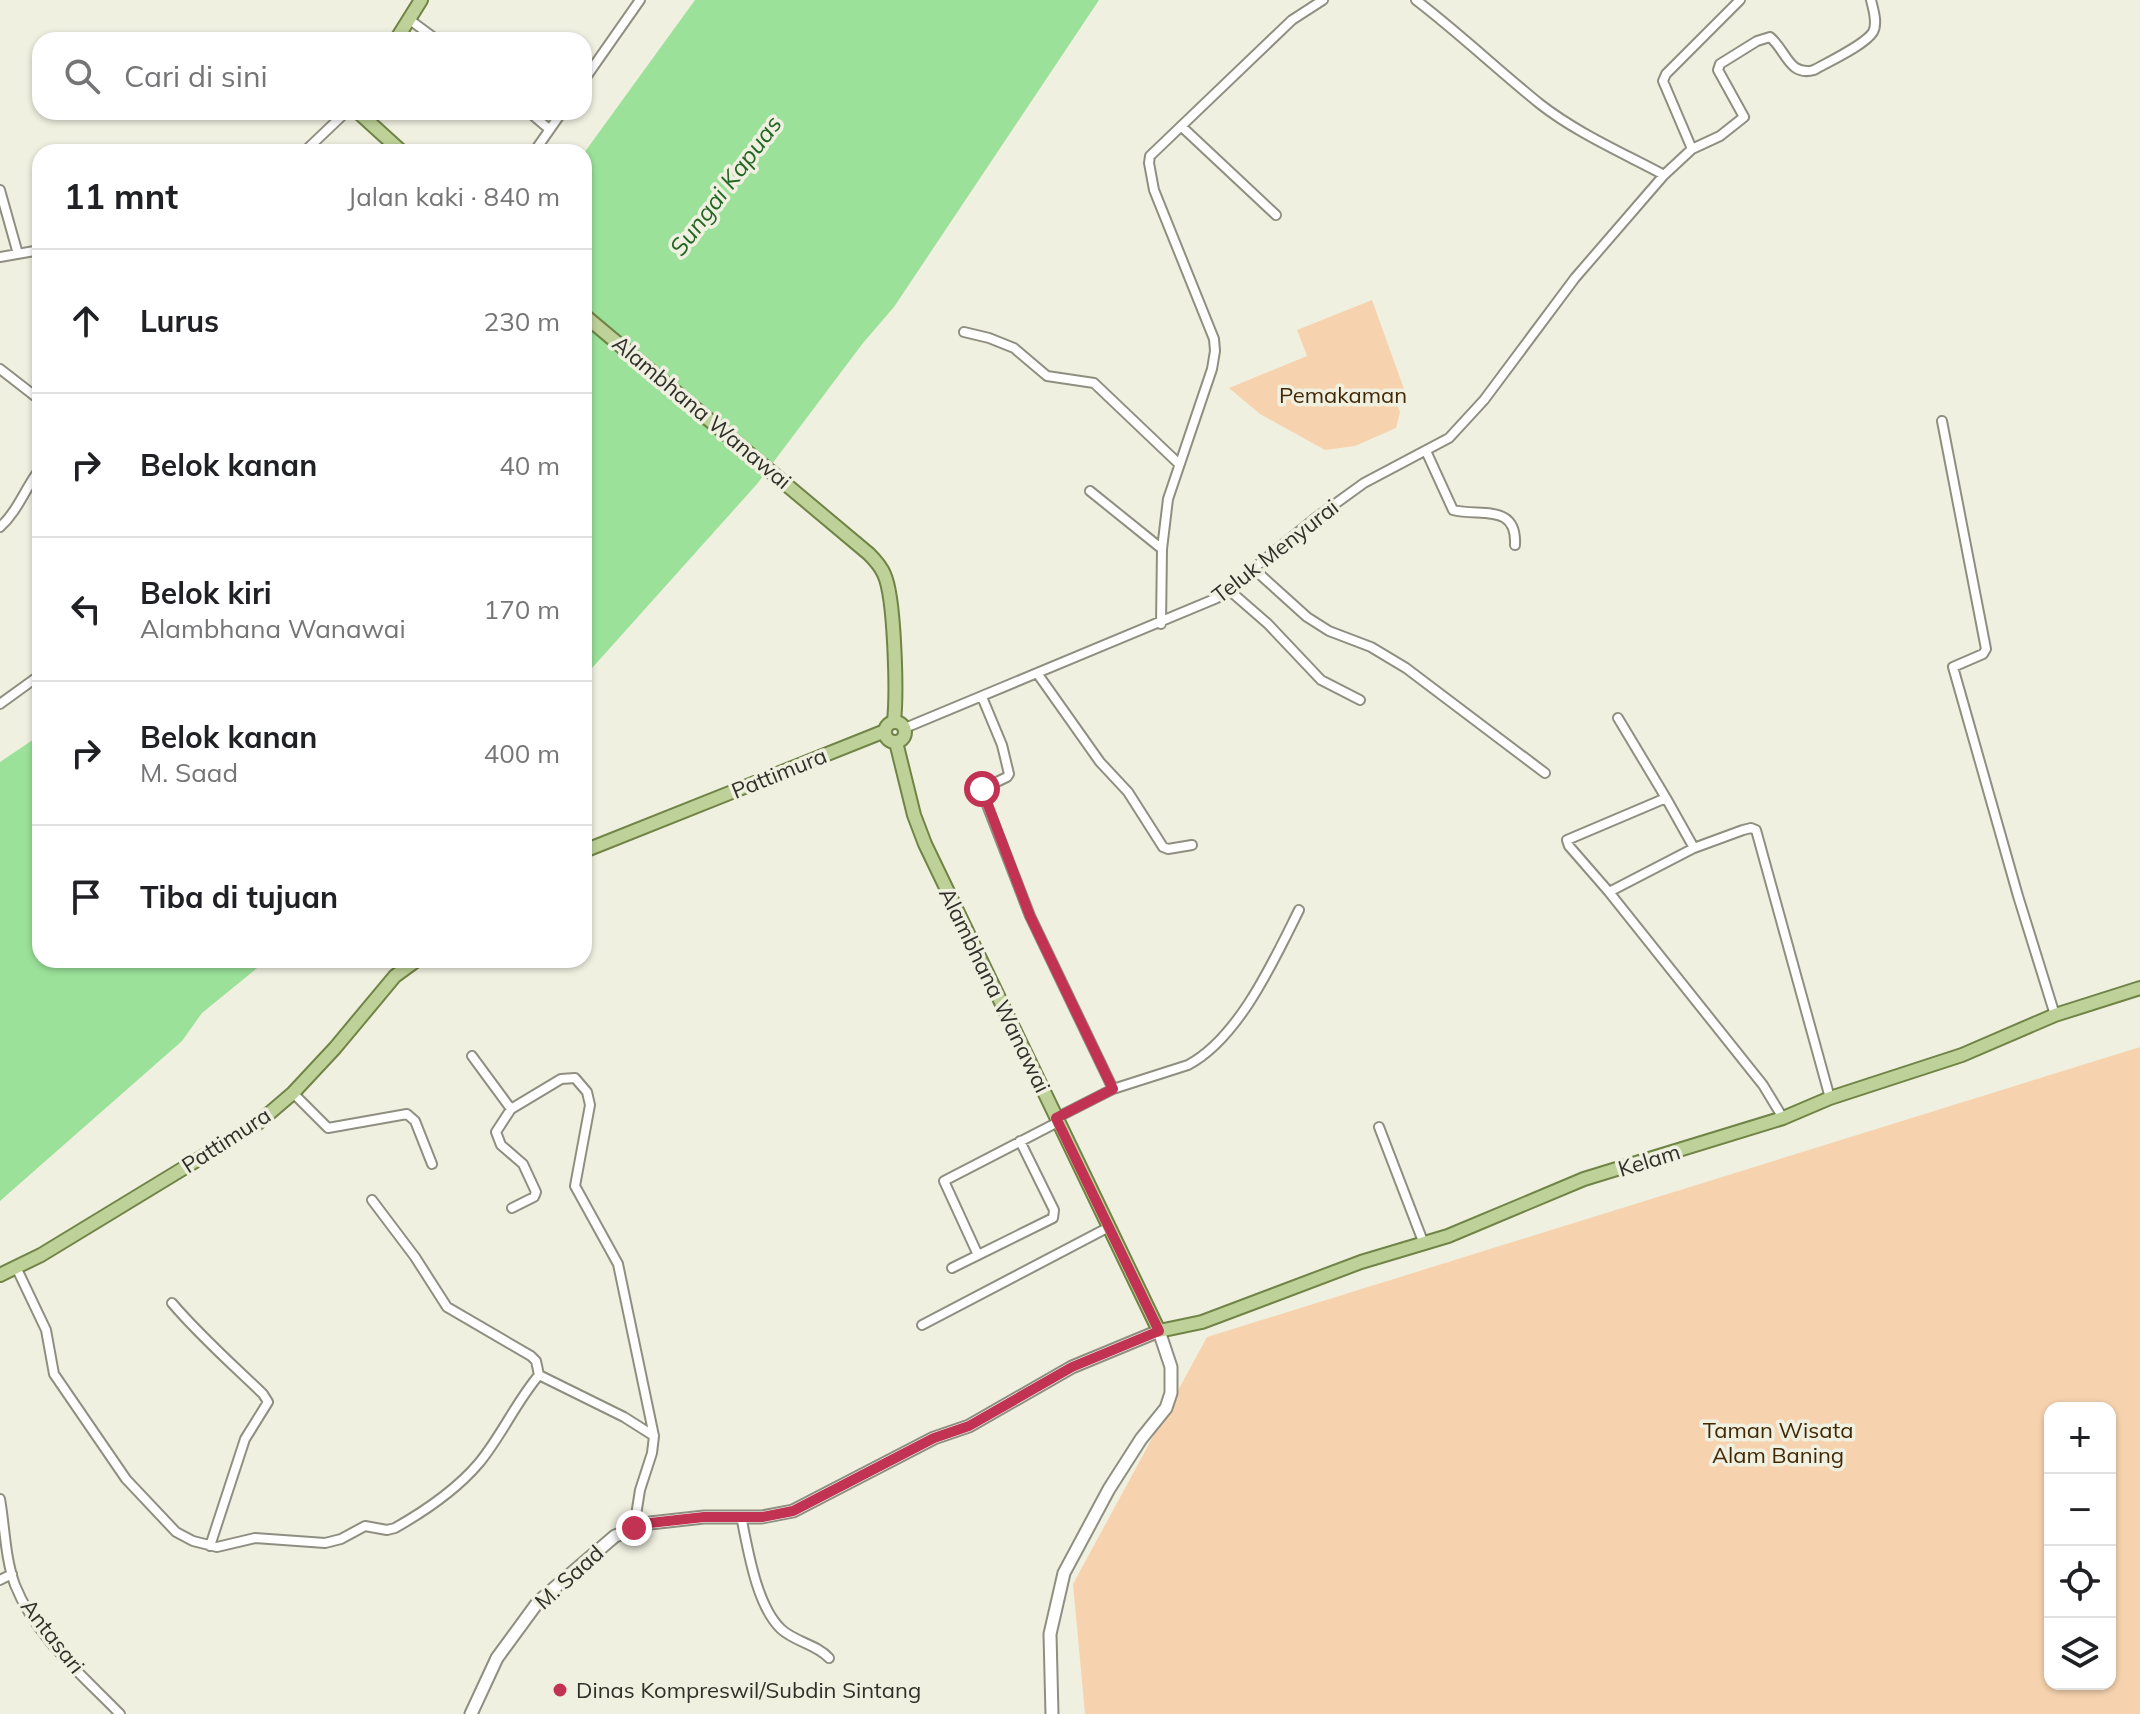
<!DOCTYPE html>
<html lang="id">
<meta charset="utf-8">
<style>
:root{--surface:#fff;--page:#f2f2f2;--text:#202124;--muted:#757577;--line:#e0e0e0}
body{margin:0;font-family:Mulish,sans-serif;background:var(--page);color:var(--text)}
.controls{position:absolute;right:24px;bottom:24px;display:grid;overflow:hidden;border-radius:16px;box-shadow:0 2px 6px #0004}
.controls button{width:72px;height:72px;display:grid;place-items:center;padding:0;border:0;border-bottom:2px solid var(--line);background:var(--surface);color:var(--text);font:40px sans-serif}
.stop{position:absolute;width:24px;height:24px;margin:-18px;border:6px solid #c23253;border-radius:50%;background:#fff}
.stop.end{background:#c23253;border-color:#fff;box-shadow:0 2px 8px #0008}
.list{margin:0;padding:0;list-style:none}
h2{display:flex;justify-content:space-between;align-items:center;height:104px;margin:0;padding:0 32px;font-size:34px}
h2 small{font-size:26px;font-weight:400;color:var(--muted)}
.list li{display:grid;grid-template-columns:52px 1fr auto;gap:24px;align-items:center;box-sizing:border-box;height:144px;padding:0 32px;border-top:2px solid var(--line)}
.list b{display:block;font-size:30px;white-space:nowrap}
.list p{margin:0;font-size:26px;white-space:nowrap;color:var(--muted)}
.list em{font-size:26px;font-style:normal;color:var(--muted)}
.icon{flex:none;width:44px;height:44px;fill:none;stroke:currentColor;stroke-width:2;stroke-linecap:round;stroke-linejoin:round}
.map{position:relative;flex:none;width:2140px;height:1714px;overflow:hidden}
.search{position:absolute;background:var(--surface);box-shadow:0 2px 6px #0004;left:32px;top:32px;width:560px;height:88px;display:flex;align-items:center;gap:20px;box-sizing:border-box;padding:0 28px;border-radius:24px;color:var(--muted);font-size:30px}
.panel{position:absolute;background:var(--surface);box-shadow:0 2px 6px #0004;left:32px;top:144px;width:560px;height:824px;border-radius:24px}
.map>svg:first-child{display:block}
.green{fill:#f6d3ae;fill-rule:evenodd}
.water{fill:#9be199}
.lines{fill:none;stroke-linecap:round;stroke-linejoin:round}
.street-casing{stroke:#8f8f81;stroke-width:12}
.secondary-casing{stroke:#8f8f81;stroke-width:15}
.primary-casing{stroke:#708446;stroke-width:16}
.street{stroke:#fff;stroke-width:8}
.secondary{stroke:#fff;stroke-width:11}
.primary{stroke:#bed199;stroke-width:12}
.route{stroke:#c23253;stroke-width:10}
.poi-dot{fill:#c23253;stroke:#f0f0e1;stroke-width:3}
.labels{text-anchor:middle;stroke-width:7;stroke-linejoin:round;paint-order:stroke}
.park-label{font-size:22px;fill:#422805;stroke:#f0f0e1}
.street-label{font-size:22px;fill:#30302a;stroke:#f0f0e1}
.poi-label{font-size:22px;fill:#30302a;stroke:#f0f0e1;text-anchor:start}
.water-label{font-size:24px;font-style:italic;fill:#226623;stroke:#f0f0e1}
</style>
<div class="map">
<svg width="2140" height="1714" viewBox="0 0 2140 1714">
<rect width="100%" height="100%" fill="#f0f0e1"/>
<!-- green -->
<path class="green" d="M 1372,300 L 1404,389 L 1396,401 L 1400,412 L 1396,428 L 1355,446 L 1325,450 L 1260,414 L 1229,388 L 1307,356 L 1297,330 Z
M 2140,1047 L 2140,1714 L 1085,1714 L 1073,1584 L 1207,1337 ZM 2050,1408 L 2110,1408 L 2110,1684 L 2050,1684 Z"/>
<!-- water -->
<path class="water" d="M 695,0 L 1099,0 L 894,307 L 863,343 L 757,484 L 584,677 L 584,153 Z
M 40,735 L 40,960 L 267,960 L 202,1013 L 182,1041 L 0,1201 L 0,762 Z"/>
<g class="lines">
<!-- street casing -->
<g class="street-casing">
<path id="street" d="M 1416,0 C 1459,33 1498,70 1540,104 C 1577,133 1623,153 1664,175
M 410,20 L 437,40
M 584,80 L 640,0
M 529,112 L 549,129
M 1181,126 L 1276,215
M 1692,149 L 1720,136 L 1744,117 L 1718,70 L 1720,64 L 1757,41 L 1770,37 C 1786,50 1789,77 1814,70 C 1828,62 1865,45 1873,32 C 1878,23 1873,9 1871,0
M 304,152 L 346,112
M 534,152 L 562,112
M 0,190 L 18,254
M 0,257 L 40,250
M 964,332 L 989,338 L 1014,348 L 1047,376 L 1094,383 L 1178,463
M 0,369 L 40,400
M 1942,421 L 1986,649 L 1983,654 L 1953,667 L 2018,896 L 2055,1015
M 1426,451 L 1453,510 C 1481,517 1517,503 1515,545
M 1090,491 L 1162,549
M 0,527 C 18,511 25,488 40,469
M 1255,570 L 1307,617 L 1329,631 L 1371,647 L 1406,668 L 1545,773
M 1229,590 L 1268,624 L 1321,680 L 1360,700
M 1161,624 L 1162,549 L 1168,499 L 1212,369 L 1215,351 L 1214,339 L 1154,190 L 1149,163 L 1150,156 L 1292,20 L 1323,0
M 1037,673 L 1100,762 L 1128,792 L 1163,847 L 1168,849 L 1192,845
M 982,697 L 1002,745 L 1009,774 L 1007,777 L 982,789 L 982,792 L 1030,916 L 1113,1089
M 0,704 L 40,675
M 905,728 L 1217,598 L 1317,517 L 1364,483 L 1449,438 L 1484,400 L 1575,278 L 1664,175 L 1692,149 L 1663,81 L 1666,74 L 1740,0
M 1666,798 L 1694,848
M 1609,892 L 1569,846 L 1567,840 L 1666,798 L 1618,718
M 472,1056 L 511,1109
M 293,1093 L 328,1128 L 407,1114 L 415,1121 L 432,1164
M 1056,1118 L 1113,1089 L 1188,1065 C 1239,1038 1274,960 1299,910
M 1783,1118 L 1763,1085 L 1609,892 L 1694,848 L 1743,830 L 1751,828 L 1756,830 L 1830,1098
M 1379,1127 L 1424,1244
M 372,1200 L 415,1257 L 447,1307 L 531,1356 L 536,1361 L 539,1375 L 624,1417 L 654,1436
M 512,1208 L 534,1197 L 536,1192 L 523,1164 L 501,1145 L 496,1132 L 511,1109 L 561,1079 L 575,1078 L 587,1092 L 590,1105 L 575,1186 L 618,1264 L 654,1436 L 652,1453 L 640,1490 L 634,1528
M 978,1255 L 944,1181 L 1058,1122
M 16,1267 L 46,1330 L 54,1374 L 126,1479 L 176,1532 L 193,1541 L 217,1547 L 255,1538 L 325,1543 L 341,1539 L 365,1526 L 387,1530 L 395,1528 C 425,1511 457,1489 479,1463 C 502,1435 516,1402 539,1375
M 952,1268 L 1053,1218 L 1054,1210 L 1020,1141
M 172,1303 C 200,1336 232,1364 263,1394 L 268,1402 L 245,1439 L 210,1546
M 922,1325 L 1109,1227
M 0,1499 C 5,1527 5,1558 15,1585 C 35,1636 83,1676 120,1714
M 741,1516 C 748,1549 756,1605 781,1629 C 795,1642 816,1644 829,1658
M 0,1580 L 12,1574"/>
</g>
<!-- secondary casing -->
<g class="secondary-casing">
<path id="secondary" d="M 471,1714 L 497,1658 L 538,1602 L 615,1536 L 650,1523 L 704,1517 L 762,1517 L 793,1511 L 934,1438 L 969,1426 L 1072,1367 L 1159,1331 L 1171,1367 L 1171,1393 L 1166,1408 L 1141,1439 L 1109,1489 L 1064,1573 L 1050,1634 L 1052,1714"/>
</g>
<!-- primary casing -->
<g class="primary-casing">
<path id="primary" d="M 396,40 L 421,0
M 358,112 L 402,152
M 584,315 L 869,554 C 875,560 881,567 884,574 C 895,597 897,694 894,721
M885 732a10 10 0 1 1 20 0a10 10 0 1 1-20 0Z
M 896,742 L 914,815 L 925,844 L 1159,1331 L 1202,1322 L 1361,1262 L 1448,1236 L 1584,1179 L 1783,1118 L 1830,1098 L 1962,1055 L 2055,1015 L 2140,988
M 584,851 L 885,731
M 0,1275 L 41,1255 L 258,1123 L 293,1093 L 335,1048 L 395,976 L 417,960"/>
</g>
<!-- street -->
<use href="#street" class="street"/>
<!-- secondary -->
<use href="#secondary" class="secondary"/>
<!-- primary -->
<use href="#primary" class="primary"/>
</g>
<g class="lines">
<!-- route -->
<path class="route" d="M 634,1528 L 650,1523 L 704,1517 L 762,1517 L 793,1511 L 934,1438 L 969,1426 L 1072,1367 L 1159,1331 L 1056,1118 L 1113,1089 L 1030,916 L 982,789"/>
</g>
<!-- markers -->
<circle class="poi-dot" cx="560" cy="1690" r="8"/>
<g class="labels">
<!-- park labels -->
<g class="park-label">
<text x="1343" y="403">Pemakaman</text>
<text x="1778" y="1438">Taman Wisata<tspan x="1778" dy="25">Alam Baning</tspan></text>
</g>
<!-- street labels -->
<g class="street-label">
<text transform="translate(702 412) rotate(40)" y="8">Alambhana Wanawai</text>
<text transform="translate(1275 551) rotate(-38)" y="8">Teluk Menyurai</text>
<text transform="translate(779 773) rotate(-22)" y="8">Pattimura</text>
<text transform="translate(995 990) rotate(64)" y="8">Alambhana Wanawai</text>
<text transform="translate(226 1140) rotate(-33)" y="8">Pattimura</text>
<text transform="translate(1649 1160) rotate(-17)" y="8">Kelam</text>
<text transform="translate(569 1577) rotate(-42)" y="8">M. Saad</text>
<text transform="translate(53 1636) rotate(52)" y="8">Antasari</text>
</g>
<!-- poi labels -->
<g class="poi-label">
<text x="576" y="1698">Dinas Kompreswil/Subdin Sintang</text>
</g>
<!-- water labels -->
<g class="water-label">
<text transform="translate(726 186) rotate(-53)" y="8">Sungai Kapuas</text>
</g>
</g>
</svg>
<div class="controls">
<button>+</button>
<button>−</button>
<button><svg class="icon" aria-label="locate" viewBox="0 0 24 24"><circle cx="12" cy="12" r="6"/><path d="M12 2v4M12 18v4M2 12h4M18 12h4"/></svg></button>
<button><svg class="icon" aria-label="layers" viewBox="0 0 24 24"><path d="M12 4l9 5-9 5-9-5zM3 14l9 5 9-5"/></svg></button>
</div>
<div class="stop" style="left:982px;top:789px"></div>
<div class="stop end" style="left:634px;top:1528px"></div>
<div class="search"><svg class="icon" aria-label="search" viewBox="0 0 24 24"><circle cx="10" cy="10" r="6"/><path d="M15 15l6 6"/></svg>Cari di sini</div>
<section class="panel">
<h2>11 mnt<small>Jalan kaki · 840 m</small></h2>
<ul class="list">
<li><svg class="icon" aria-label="ahead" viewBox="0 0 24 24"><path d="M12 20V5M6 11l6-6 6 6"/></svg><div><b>Lurus</b></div><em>230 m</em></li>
<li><svg class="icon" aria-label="right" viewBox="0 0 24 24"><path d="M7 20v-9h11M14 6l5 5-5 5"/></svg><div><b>Belok kanan</b></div><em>40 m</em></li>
<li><svg class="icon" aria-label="left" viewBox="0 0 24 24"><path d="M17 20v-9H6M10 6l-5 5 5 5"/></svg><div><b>Belok kiri</b><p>Alambhana Wanawai</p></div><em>170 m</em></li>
<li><svg class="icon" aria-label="right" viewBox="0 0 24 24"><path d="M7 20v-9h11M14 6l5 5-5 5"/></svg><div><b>Belok kanan</b><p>M. Saad</p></div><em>400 m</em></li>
<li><svg class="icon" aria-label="arrive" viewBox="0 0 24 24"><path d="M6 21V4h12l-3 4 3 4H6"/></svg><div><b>Tiba di tujuan</b></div></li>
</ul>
</section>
</div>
